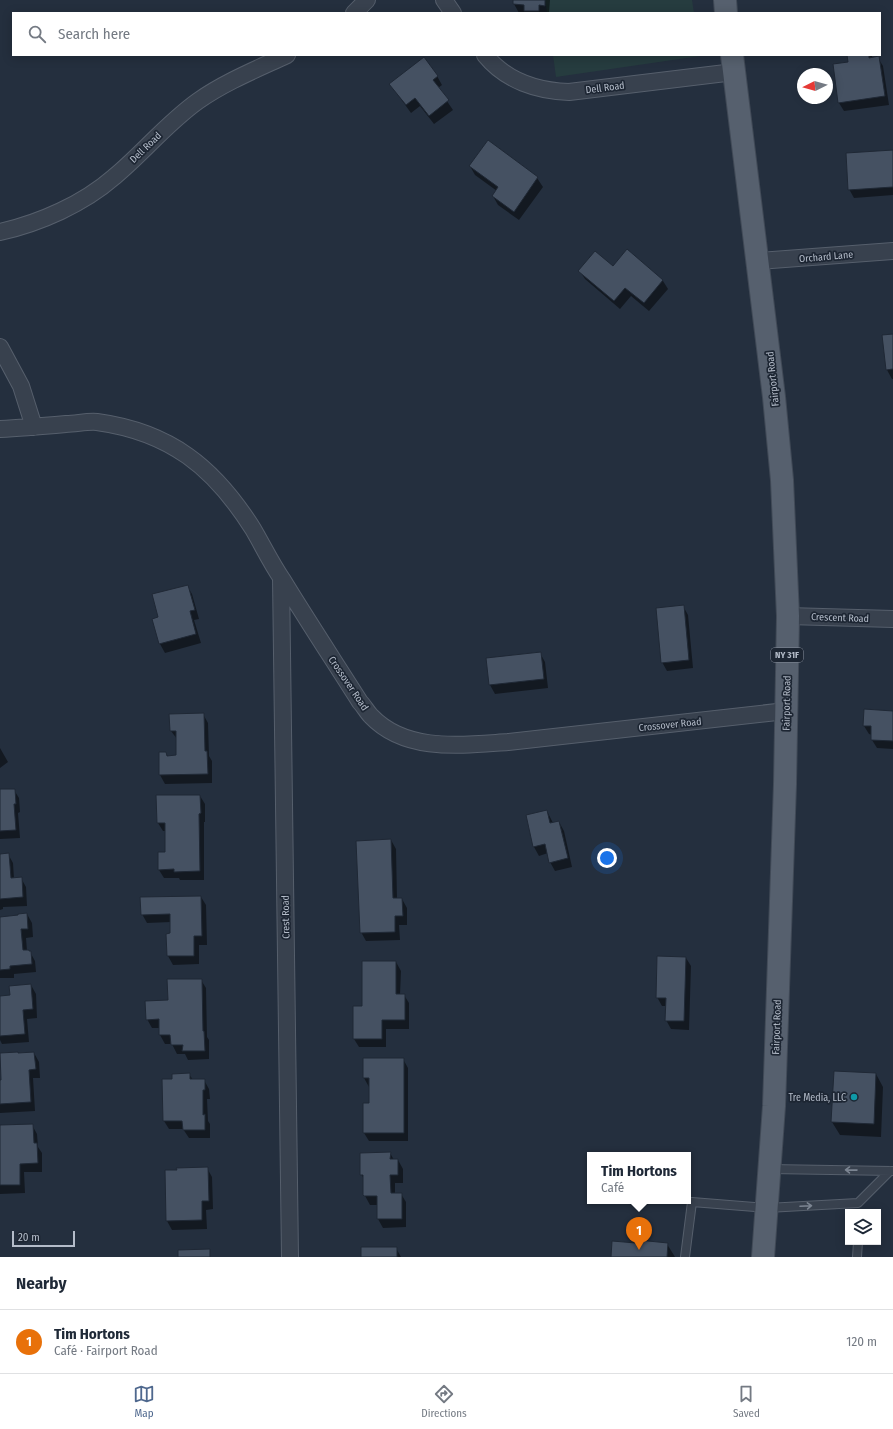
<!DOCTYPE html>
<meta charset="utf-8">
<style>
:root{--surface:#fff;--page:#f6f6f7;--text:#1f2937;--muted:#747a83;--line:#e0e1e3;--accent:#4f688e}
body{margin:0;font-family:"Fira Sans Condensed",sans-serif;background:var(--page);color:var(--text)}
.controls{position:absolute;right:12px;bottom:12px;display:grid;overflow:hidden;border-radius:0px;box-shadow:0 2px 10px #0003}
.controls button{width:36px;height:36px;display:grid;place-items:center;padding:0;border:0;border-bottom:1px solid var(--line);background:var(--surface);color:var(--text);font:20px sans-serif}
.compass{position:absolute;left:797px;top:68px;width:36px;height:36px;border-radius:50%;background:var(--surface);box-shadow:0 2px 10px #0003;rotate:265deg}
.scale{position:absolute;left:12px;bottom:10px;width:63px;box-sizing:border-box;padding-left:4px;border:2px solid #b4bcc9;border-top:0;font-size:11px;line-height:14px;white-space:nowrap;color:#b4bcc9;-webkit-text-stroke:3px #1d2633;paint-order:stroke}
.you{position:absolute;left:607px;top:858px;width:14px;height:14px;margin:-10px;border:3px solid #fff;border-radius:50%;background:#1a73e8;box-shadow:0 0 0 6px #1a73e833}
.badge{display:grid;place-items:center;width:26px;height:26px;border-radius:50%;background:var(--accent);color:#fff;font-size:13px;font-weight:700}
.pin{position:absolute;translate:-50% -33px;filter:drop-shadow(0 1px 2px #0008)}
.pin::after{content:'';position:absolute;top:21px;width:14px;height:12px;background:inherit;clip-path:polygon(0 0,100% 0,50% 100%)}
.popup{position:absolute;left:587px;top:1152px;width:104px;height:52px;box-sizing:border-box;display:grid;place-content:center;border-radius:0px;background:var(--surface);filter:drop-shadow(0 1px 3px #0005);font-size:13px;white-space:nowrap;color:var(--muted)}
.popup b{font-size:15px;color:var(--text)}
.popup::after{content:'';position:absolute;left:50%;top:100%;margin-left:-8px;border:8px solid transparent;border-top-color:var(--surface)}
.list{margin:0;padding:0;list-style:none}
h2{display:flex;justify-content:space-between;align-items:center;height:52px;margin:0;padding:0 16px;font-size:17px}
h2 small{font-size:13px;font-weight:400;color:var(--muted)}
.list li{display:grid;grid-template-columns:26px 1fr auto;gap:12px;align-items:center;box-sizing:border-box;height:64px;padding:0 16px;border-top:1px solid var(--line)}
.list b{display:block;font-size:15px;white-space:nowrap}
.list p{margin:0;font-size:13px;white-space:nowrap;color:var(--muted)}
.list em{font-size:13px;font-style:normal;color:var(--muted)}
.icon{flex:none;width:22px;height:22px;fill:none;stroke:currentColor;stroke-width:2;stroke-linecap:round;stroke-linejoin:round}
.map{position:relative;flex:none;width:893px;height:1257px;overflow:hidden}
.search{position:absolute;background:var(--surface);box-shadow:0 2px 10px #0003;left:12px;right:12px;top:12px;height:44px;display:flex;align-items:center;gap:10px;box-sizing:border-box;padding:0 14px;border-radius:0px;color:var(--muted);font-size:15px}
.sheet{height:116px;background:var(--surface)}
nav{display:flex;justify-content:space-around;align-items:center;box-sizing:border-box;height:56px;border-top:1px solid var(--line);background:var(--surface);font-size:11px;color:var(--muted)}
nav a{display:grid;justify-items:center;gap:2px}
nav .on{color:var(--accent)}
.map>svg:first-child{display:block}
.green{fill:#263c3f}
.shadow{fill:#0007}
.building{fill:#455162;stroke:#1f2835}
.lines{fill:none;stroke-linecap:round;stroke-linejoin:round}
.lane-casing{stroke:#565f6c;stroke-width:10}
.street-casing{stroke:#565f6c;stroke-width:18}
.primary-casing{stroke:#414a57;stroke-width:24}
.lane{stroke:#38414e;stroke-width:8}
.street{stroke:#38414e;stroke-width:16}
.primary{stroke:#56606e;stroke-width:22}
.oneway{stroke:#7c8592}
.culture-dot{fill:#0f9aa8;stroke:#1d2633;stroke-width:1.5}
.labels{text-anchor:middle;stroke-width:3.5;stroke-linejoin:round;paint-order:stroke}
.shield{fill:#1d2633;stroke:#878f9c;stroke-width:1}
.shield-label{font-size:9px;font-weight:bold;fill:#b4bcc9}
.street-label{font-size:10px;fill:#b4bcc9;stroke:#1d2633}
.poi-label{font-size:10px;fill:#b4bcc9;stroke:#1d2633;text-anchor:end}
</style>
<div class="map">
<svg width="893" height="1257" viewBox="0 0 893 1257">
<rect width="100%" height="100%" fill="#242f3e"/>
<!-- green -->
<path class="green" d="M 545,0 L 692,0 L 694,13 L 547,13 Z
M 553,55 L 700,55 L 700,56 L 556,77 Z"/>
<!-- shadow -->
<path class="shadow" d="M 514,0 L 550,0 L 549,13 L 519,13 L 514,4 Z
M 848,55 L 872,55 L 872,58 L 878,58 L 883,66 L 889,105 L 844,111 L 839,103 L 849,63 Z
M 437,76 L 442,85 L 438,88 L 453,110 L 434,124 L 420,106 L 411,113 L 390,84 Z
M 488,142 L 537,178 L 543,187 L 519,220 L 498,205 L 493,196 L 497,191 L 475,175 L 470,166 Z
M 893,151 L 893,195 L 854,198 L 849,189 Z
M 627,251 L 663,281 L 668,289 L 649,311 L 631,296 L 620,309 L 585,279 L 580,271 L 613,268 Z
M 893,335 L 893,379 L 892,379 L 887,370 L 883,336 Z
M 187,586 L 192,594 L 199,619 L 194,620 L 201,643 L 165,653 L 160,644 L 153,620 L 159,618 Z
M 683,606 L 688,615 L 693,668 L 667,671 L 662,662 Z
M 540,653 L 545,662 L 548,688 L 495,694 L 490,685 L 487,659 Z
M 893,712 L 893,749 L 877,748 L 872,740 L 872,735 L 869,734 L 864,726 Z
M 203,714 L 208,723 L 209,756 L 212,761 L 212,783 L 165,784 L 160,775 L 166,753 L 168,757 L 177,756 L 177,739 L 171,731 Z
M 0,748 L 8,762 L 0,768 Z
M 0,790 L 14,790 L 19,798 L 20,812 L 18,813 L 20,838 L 0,839 Z
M 200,796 L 205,804 L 205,822 L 204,822 L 204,880 L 180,880 L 179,878 L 164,878 L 159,870 L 166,853 L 166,831 L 163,831 L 158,823 Z
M 547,811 L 553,823 L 559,822 L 564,831 L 572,867 L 555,871 L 550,862 L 548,853 L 539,856 L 534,847 L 527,816 Z
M 391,840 L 396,849 L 397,899 L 402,899 L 407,908 L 407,925 L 399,925 L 400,940 L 366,941 L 361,932 Z
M 8,854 L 13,863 L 14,879 L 21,878 L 26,887 L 27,906 L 3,907 L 3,909 L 0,910 L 0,855 Z
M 201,897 L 206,905 L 207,945 L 199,945 L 199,964 L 173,965 L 168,956 L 167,935 L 171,934 L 171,922 L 147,923 L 142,914 Z
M 27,914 L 32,923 L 33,937 L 26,938 L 27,951 L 30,952 L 35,961 L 36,972 L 14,974 L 14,978 L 0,978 L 0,918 Z
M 686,958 L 691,966 L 689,1030 L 671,1029 L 666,1020 L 666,1006 L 662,1006 L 657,997 Z
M 396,962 L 401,971 L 400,995 L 404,995 L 409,1003 L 409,1029 L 386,1029 L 386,1047 L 359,1047 L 354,1039 L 363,1007 Z
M 201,980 L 206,988 L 207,1037 L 209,1040 L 209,1059 L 188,1060 L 185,1054 L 177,1054 L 172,1044 L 165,1044 L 160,1035 L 160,1028 L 152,1028 L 147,1019 L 169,1001 Z
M 31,985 L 36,994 L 37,1018 L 27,1019 L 29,1042 L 2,1044 L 0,1040 L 0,997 L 11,996 Z
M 34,1053 L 39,1062 L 40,1078 L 33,1078 L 35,1111 L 0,1113 L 0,1081 Z
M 364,1059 L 403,1059 L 408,1068 L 408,1141 L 369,1141 L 364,1133 L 370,1104 L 370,1087 L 369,1087 L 364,1078 Z
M 189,1074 L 193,1080 L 204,1080 L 209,1089 L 210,1099 L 207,1099 L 208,1121 L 210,1124 L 210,1138 L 189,1138 L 183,1129 L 169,1129 L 164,1121 L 173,1080 Z
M 876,1074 L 883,1087 L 881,1137 L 840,1135 L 832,1122 Z
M 32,1125 L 37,1134 L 38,1147 L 42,1153 L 42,1172 L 24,1172 L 25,1193 L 0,1194 L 0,1126 Z
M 390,1153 L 394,1160 L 398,1160 L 403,1169 L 403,1183 L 395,1183 L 395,1194 L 401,1194 L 406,1202 L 406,1227 L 383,1228 L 378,1219 L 378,1205 L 370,1205 L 364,1194 L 364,1179 L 361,1174 Z
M 207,1168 L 212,1177 L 213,1209 L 206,1210 L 207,1229 L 172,1230 L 167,1221 Z
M 636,1244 L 667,1244 L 675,1257 L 612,1257 Z
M 396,1248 L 401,1257 L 362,1257 Z"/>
<!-- building -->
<path class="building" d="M 513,0 L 545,0 L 545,6 L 539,5 L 539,11 L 524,11 L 524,5 L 513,4 Z
M 847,55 L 869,55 L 869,58 L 879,56 L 885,96 L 838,103 L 833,64 L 848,62 Z
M 424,57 L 438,76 L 433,80 L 449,100 L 429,116 L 415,98 L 406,105 L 389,84 Z
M 488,140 L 538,177 L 514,212 L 492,196 L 498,187 L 469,166 Z
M 893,150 L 893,187 L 848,190 L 846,153 Z
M 627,249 L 663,280 L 644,303 L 625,288 L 614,301 L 578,271 L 595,251 L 613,266 Z
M 893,334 L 893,369 L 886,370 L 882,335 Z
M 188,585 L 195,610 L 190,611 L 196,634 L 159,644 L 152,619 L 158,617 L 152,594 Z
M 684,605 L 689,660 L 661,663 L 656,608 Z
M 541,652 L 544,679 L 489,685 L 486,658 Z
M 864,709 L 893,711 L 893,741 L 871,740 L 871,726 L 863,726 Z
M 204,713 L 205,751 L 207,751 L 208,774 L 159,775 L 159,752 L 166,752 L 167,756 L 176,755 L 176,731 L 170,731 L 169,714 Z
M 0,789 L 15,789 L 16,804 L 14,804 L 16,830 L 0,831 Z
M 156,795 L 200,795 L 201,813 L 199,814 L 200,871 L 174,872 L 174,869 L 158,870 L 158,852 L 165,852 L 165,823 L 157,823 Z
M 547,810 L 550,823 L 559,821 L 568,858 L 549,863 L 545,844 L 533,847 L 526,815 Z
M 391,839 L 393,898 L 402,898 L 403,916 L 395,916 L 395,932 L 360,933 L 356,841 Z
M 9,853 L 11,878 L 22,877 L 23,897 L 0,899 L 0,854 Z
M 201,896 L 202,936 L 194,936 L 194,956 L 167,956 L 166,934 L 170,933 L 170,914 L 141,915 L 140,897 Z
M 27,913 L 28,929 L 21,929 L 23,950 L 29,950 L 29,951 L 31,951 L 32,964 L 10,966 L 10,969 L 0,970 L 0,917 L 18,915 L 18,914 Z
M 657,956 L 686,957 L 684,1021 L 665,1021 L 666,998 L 656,998 Z
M 362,961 L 396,961 L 396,994 L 405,994 L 405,1020 L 382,1020 L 382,1039 L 353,1039 L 353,1006 L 362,1006 Z
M 167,979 L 202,979 L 203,1031 L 204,1031 L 205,1051 L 182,1051 L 183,1045 L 171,1045 L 170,1035 L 159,1035 L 159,1019 L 146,1020 L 145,1001 L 168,1000 Z
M 31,984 L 33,1009 L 23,1010 L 25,1034 L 0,1036 L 0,996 L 10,995 L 9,986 Z
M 18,1052 L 18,1053 L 34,1052 L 36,1069 L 29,1070 L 31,1102 L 0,1104 L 0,1080 L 1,1080 L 0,1053 Z
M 363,1058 L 404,1058 L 404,1133 L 363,1133 L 363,1103 L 369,1103 L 369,1078 L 363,1078 Z
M 834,1071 L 876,1073 L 874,1124 L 831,1122 Z
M 190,1073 L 190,1079 L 205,1079 L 205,1090 L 203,1090 L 203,1115 L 205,1114 L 205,1130 L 183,1130 L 182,1121 L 163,1121 L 162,1079 L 172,1079 L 172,1074 Z
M 33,1124 L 34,1143 L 37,1143 L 38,1163 L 20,1164 L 20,1185 L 0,1185 L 0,1125 Z
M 391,1152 L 390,1159 L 398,1159 L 398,1175 L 390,1175 L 391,1193 L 402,1193 L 402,1219 L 377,1219 L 377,1196 L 364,1196 L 363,1195 L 363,1175 L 360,1175 L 360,1153 Z
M 208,1167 L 209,1201 L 202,1201 L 202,1220 L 166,1221 L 165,1170 L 177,1170 L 176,1168 Z
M 638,1240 L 668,1243 L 667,1257 L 611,1257 L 612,1241 L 636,1243 Z
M 361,1247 L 397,1247 L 397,1257 L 361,1257 Z
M 210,1249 L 210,1257 L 178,1257 L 178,1250 Z"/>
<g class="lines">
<!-- lane casing -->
<g class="lane-casing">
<path id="lane" d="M 770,1169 L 892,1171
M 685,1257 L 692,1202 L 767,1208 L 858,1203 L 890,1171
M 857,1257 L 858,1242"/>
</g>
<!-- street casing -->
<g class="street-casing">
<path id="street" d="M 444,0 L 453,13
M 354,13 L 367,0
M 485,55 C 506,81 538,91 569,92 L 734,72
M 0,232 C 40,223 83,204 114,177 C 143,153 167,123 198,101 C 225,82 257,69 287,55
M 758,261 L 893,251
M 0,347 L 21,386 L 34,427
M 0,429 C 22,428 44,426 66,424 C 76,424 87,421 97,422 C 170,432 214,467 253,529 C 263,546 271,563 282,579 C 307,620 334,661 360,702 C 364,706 367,712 371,716 C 406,753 463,745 508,742 L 786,711
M 281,578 L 290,1257
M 788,616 L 893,619"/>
</g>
<!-- primary casing -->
<g class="primary-casing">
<path id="primary" d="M 725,0 L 726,13
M 732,55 L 774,397 L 782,480 L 788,616 L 785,784 L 774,1106 L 763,1257"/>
</g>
<!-- lane -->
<use href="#lane" class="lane"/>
<!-- street -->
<use href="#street" class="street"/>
<!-- primary -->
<use href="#primary" class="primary"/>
</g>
<!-- one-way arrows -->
<defs><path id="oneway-shaft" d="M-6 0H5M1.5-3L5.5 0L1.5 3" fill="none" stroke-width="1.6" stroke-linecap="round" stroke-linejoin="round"/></defs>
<g class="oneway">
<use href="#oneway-shaft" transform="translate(851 1170) rotate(-179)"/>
<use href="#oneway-shaft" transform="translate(806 1206) rotate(-3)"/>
</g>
<!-- markers -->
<circle class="culture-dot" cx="854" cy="1097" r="4"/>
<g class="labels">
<!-- shield labels -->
<rect class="shield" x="771" y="648" width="32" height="14" rx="3"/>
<g class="shield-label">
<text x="787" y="658">NY 31F</text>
</g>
<!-- street labels -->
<g class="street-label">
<text transform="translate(605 87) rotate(-7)" y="4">Dell Road</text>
<text transform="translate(145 147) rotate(-44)" y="4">Dell Road</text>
<text transform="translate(826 256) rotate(-5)" y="4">Orchard Lane</text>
<text transform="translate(772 379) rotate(-96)" y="4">Fairport Road</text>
<text transform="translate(840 617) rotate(2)" y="4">Crescent Road</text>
<text transform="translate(349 683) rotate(56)" y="4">Crossover Road</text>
<text transform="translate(786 703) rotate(-89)" y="4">Fairport Road</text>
<text transform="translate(670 724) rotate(-6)" y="4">Crossover Road</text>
<text transform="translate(285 917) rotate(-91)" y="4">Crest Road</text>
<text transform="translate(776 1027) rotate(-88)" y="4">Fairport Road</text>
</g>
<!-- poi labels -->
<g class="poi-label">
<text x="846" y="1101">Tre Media, LLC</text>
</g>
</g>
</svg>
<div class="controls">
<button><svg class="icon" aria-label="layers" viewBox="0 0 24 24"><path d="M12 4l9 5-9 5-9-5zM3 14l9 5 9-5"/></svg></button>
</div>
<svg class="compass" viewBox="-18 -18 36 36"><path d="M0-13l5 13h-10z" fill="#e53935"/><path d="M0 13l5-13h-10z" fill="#747a83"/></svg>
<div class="scale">20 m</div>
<div class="you"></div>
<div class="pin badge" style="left:639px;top:1250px;background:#e8710a">1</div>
<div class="popup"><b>Tim Hortons</b>Café</div>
<div class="search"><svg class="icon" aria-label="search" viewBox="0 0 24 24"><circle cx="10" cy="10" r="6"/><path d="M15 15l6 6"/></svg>Search here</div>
</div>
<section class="sheet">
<h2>Nearby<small></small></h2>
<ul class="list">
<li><span class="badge" style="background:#e8710a">1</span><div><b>Tim Hortons</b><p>Café · Fairport Road</p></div><em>120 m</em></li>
</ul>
</section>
<nav>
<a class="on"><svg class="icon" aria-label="map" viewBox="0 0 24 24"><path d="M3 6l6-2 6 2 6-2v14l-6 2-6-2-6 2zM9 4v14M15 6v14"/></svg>Map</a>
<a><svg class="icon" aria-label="directions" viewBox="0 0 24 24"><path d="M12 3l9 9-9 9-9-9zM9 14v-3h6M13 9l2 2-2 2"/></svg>Directions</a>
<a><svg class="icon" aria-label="saved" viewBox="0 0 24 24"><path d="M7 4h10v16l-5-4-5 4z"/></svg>Saved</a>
</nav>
